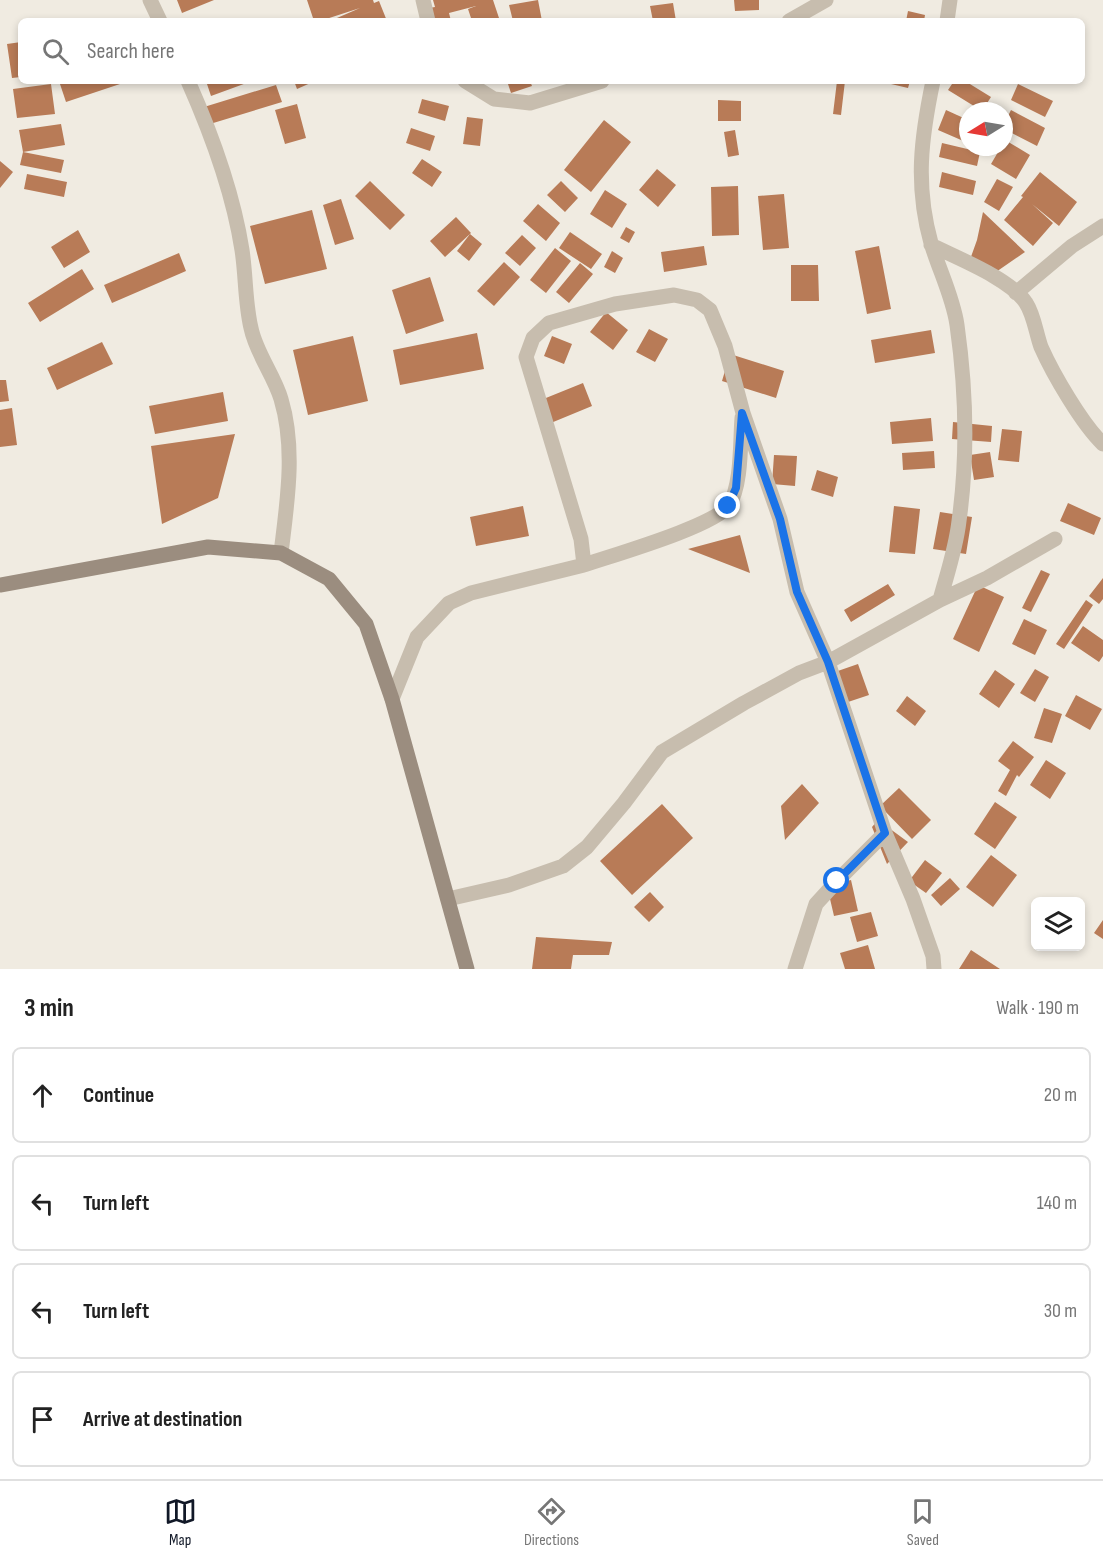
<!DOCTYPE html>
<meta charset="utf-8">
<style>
:root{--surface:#fff;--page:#f6f6f6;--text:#222;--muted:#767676;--line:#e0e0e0;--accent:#111827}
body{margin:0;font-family:"Sofia Sans Condensed",sans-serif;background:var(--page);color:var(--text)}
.controls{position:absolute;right:18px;bottom:18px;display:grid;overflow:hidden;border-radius:9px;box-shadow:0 3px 9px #0003}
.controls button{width:54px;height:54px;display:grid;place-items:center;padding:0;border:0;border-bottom:2px solid var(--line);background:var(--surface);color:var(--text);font:30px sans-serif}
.compass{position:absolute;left:959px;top:102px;width:54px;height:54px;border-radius:50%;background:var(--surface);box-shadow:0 3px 9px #0003;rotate:259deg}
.stop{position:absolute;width:18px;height:18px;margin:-14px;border:4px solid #1a73e8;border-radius:50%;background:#fff}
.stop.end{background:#1a73e8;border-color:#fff;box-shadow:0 2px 6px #0008}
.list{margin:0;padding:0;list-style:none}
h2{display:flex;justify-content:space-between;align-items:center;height:78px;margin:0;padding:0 24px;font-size:26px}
h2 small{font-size:20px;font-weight:400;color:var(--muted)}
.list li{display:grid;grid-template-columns:39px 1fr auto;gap:18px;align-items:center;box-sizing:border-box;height:96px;margin:0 12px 12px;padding:0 12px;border:2px solid var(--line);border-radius:9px}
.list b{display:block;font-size:22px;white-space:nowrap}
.list em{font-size:20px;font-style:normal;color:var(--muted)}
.icon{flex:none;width:33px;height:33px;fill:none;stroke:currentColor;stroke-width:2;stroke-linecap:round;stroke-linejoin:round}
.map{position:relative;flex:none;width:1103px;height:969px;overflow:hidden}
.search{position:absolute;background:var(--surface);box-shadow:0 3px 9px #0003;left:18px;right:18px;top:18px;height:66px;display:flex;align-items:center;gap:15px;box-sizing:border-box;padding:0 21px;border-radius:9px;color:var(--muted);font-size:22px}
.sheet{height:510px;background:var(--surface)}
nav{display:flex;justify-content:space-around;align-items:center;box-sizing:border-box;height:84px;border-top:2px solid var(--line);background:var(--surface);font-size:16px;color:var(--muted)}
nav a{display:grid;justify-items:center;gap:3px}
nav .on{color:var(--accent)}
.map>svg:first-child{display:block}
.building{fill:#b87b57}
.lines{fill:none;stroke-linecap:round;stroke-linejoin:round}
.street{stroke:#c7bdae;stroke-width:15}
.secondary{stroke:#9b8d7f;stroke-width:15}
.route{stroke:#1a73e8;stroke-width:8}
</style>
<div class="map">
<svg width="1103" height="969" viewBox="0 0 1103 969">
<rect width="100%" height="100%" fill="#f0ebe1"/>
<!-- building -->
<path class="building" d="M 177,0 L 214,0 L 182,13 Z
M 307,0 L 373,0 L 374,3 L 379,1 L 387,21 L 330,21 L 360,8 L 320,21 L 314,21 Z
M 433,0 L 493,0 L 500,21 L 472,21 L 468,9 L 476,6 L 449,13 L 451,21 L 425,21 L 423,9 L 435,7 Z
M 538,0 L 542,21 L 513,21 L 509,5 Z
M 734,0 L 759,0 L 759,10 L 735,11 Z
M 673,3 L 676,21 L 653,21 L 650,6 Z
M 908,11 L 925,15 L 924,21 L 906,21 Z
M 21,42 L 21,77 L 12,78 L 7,44 Z
M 59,81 L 129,81 L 66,102 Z
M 206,81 L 252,81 L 211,96 Z
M 294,81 L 315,81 L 297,89 Z
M 507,81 L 530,81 L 532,86 L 511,93 Z
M 837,81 L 845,81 L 841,115 L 833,114 Z
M 892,81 L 910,81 L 908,88 L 891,84 Z
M 954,81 L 965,81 L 991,97 L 982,111 L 948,90 Z
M 51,84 L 55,114 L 17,118 L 13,89 Z
M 1018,84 L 1053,101 L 1045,117 L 1011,100 Z
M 276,85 L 282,102 L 210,124 L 204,107 Z
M 422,99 L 449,106 L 445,121 L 418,113 Z
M 718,100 L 741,101 L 741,121 L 718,121 Z
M 297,104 L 306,138 L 285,144 L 275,110 Z
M 946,110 L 968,120 L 968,143 L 938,130 Z
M 1011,110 L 1045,128 L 1037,146 L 1004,129 L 1004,124 Z
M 467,117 L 483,119 L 480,146 L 463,144 Z
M 604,120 L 631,142 L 591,192 L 564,170 Z
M 61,124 L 65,145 L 23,152 L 64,160 L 61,173 L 20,165 L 23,152 L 19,130 Z
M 411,128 L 435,136 L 430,151 L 406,143 Z
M 735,130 L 739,155 L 728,157 L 724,132 Z
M 1005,140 L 1030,155 L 1016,179 L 991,164 L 1001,147 L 1004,147 Z
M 942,143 L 980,152 L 977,166 L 939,157 Z
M 422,159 L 442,172 L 432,187 L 412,173 Z
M 0,161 L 13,172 L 0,188 Z
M 657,169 L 676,185 L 658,207 L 639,190 Z
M 942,172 L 976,181 L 973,195 L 939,187 Z
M 1040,172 L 1077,202 L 1059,226 L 1032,204 L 1053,223 L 1033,246 L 1004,220 L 1023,197 L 1021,196 Z
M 27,174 L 67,182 L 64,197 L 24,189 Z
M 997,179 L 1013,187 L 999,211 L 984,202 Z
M 370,181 L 405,215 L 390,230 L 355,196 Z
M 561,181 L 578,198 L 565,212 L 547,195 Z
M 738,186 L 739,235 L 712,236 L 711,187 Z
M 605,190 L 627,204 L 612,228 L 590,214 Z
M 784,194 L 789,248 L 763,250 L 758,196 Z
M 341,199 L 354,239 L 335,245 L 323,205 Z
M 538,204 L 560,223 L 546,241 L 523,221 Z
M 312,210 L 327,269 L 265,284 L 250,226 Z
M 983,212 L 1025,252 L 996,272 L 967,268 L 977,240 Z
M 456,217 L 471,233 L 445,257 L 430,241 Z
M 626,227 L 635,232 L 629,243 L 620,238 Z
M 78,230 L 90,252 L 64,268 L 51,247 Z
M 570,232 L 602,254 L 591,269 L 559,248 Z
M 470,234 L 482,244 L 469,261 L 457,251 Z
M 522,235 L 536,248 L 520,266 L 505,253 Z
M 704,246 L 707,265 L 664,272 L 661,252 Z
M 879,246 L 891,309 L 867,314 L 855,251 Z
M 555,248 L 571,261 L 546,293 L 530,280 Z
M 612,251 L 623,258 L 615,273 L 604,267 Z
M 179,253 L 186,271 L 112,303 L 104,285 Z
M 504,262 L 520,277 L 494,306 L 477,291 Z
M 580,263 L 593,274 L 569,303 L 556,292 Z
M 791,265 L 818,265 L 819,301 L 791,301 Z
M 82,269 L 94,289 L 40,322 L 28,303 Z
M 430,277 L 444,321 L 406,334 L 392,290 Z
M 606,312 L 628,330 L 613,350 L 590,332 Z
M 649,329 L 668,339 L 655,362 L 636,352 Z
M 931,330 L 935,353 L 875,363 L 871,340 Z
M 477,333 L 484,369 L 400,385 L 393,350 Z
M 353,336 L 368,401 L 308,415 L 293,350 Z
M 552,336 L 572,344 L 564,364 L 544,356 Z
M 102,342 L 113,364 L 57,390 L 47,368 Z
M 730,354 L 784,371 L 776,398 L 722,381 Z
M 0,380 L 6,380 L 9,401 L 0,402 Z
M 583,383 L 592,406 L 546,425 L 536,402 Z
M 223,392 L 228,421 L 155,434 L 149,406 Z
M 12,408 L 17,445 L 0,447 L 0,410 Z
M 931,418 L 933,441 L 892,444 L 890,422 Z
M 953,422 L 992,426 L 991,442 L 952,439 Z
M 1002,429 L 1022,431 L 1019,462 L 998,460 Z
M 235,434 L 218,498 L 162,524 L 151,446 Z
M 934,451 L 935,468 L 903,470 L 902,453 Z
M 990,452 L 994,477 L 974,480 L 970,455 Z
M 774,455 L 797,456 L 795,486 L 772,484 Z
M 817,470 L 838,477 L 833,497 L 811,490 Z
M 1068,503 L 1101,518 L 1094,535 L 1060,521 Z
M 523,506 L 529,536 L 476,546 L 470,517 Z
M 894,506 L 920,509 L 915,554 L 889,552 Z
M 940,512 L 972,517 L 966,554 L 933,549 Z
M 740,535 L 750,573 L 688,549 Z
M 1041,570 L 1050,574 L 1031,612 L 1022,608 Z
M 1103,578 L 1103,599 L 1099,604 L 1089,596 Z
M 888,584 L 895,595 L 851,622 L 844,610 Z
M 978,585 L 1004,597 L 979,652 L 953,639 Z
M 1086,600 L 1093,605 L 1064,649 L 1056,644 Z
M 1024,619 L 1047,630 L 1035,655 L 1012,644 Z
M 1083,626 L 1103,640 L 1103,656 L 1099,662 L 1071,643 Z
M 858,664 L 869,695 L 842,704 L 832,673 Z
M 1035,669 L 1049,677 L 1035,702 L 1020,693 Z
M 995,670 L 1015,684 L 999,708 L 979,694 Z
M 1076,695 L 1102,709 L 1090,730 L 1065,716 Z
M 907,696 L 926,711 L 915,726 L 896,711 Z
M 1044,708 L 1062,714 L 1052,743 L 1034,738 Z
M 1013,741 L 1034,757 L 1019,777 L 1017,775 L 1006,796 L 998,791 L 1010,770 L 998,761 Z
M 1046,760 L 1066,773 L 1050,799 L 1030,785 Z
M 802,784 L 819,803 L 785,840 L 781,806 Z
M 899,788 L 931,820 L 912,839 L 880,806 Z
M 995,802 L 1017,817 L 995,849 L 974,834 Z
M 662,804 L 693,838 L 632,895 L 600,861 Z
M 878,820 L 908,842 L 887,864 L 872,827 Z
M 991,855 L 1017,875 L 993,907 L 966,887 Z
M 925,860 L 942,873 L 926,893 L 909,881 Z
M 950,878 L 960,889 L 941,906 L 931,895 Z
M 851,880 L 858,911 L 834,916 L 827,886 Z
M 650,892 L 664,907 L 649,922 L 634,907 Z
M 871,912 L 878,936 L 857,942 L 850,917 Z
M 1103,920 L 1103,939 L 1094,933 Z
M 536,937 L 612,942 L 609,955 L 573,955 L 571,969 L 532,969 Z
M 868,945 L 875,969 L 845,969 L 840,953 Z
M 971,950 L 1000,969 L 959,969 Z"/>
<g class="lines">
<!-- street -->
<path class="street" d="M 150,0 L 160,21
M 423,0 L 428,21
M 789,21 L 826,0
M 947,21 L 950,0
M 188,81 C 212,135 233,192 242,250 C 246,276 245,303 251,328 C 256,353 274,375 281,399 C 296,449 287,503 281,553
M 465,81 L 494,99 L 530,103 L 602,81
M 933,81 C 921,138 915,185 931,243 C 939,270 953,297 957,325 C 966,389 968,456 959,521 C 956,548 947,574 940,600
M 931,245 C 957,258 1011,279 1026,303 C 1034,315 1036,333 1041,347 C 1053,374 1082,424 1103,444
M 1016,293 L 1072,246 L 1103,226
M 584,565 C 613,555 715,526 729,505 C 742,485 740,442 742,418
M 392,699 L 417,637 L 449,603 L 471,593 L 584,565 L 581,539 L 526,357 L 533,338 L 549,323 L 615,304 L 674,295 L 697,300 L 710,310 L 725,346 L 743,413 L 780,519 L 797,592 L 828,662 L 885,833 L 913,899 L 933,956 L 934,969
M 448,899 L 509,885 L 563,866 L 587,847 L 624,803 L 662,752 L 744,703 L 799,673 L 828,662 L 940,600 L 987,578 L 1055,539
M 795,969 L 816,904 L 837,881 L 885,833"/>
<!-- secondary -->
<path class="secondary" d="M 0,585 L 208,547 L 281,553 L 329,579 L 366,624 L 392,699 L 467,969"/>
</g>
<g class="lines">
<!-- route -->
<path class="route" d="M 728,506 L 736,488 L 742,413 L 780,519 L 797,592 L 828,662 L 885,833 L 837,881"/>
</g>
</svg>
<div class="controls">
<button><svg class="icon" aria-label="layers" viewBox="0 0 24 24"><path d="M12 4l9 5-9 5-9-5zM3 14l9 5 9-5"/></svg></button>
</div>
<svg class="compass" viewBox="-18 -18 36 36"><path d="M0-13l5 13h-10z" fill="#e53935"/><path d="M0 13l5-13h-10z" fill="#767676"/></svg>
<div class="stop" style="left:837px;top:881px"></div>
<div class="stop end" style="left:728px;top:506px"></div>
<div class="search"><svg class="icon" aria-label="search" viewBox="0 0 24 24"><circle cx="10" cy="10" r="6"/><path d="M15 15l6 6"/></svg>Search here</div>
</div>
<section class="sheet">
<h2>3 min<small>Walk · 190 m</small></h2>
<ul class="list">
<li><svg class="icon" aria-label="ahead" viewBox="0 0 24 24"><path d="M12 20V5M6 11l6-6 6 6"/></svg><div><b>Continue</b></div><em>20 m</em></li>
<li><svg class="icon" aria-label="left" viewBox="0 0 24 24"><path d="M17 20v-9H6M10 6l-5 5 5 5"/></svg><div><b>Turn left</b></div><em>140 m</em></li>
<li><svg class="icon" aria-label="left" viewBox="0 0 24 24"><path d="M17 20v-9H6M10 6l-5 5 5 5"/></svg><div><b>Turn left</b></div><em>30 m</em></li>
<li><svg class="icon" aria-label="arrive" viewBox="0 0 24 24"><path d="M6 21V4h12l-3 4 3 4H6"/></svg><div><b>Arrive at destination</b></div></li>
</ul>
</section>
<nav>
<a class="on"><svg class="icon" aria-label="map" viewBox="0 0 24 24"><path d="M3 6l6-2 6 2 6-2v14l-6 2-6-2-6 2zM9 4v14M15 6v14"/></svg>Map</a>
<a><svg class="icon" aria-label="directions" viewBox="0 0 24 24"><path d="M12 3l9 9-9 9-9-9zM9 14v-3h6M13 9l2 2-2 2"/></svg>Directions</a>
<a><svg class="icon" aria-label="saved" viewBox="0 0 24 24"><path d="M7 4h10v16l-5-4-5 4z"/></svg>Saved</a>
</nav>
